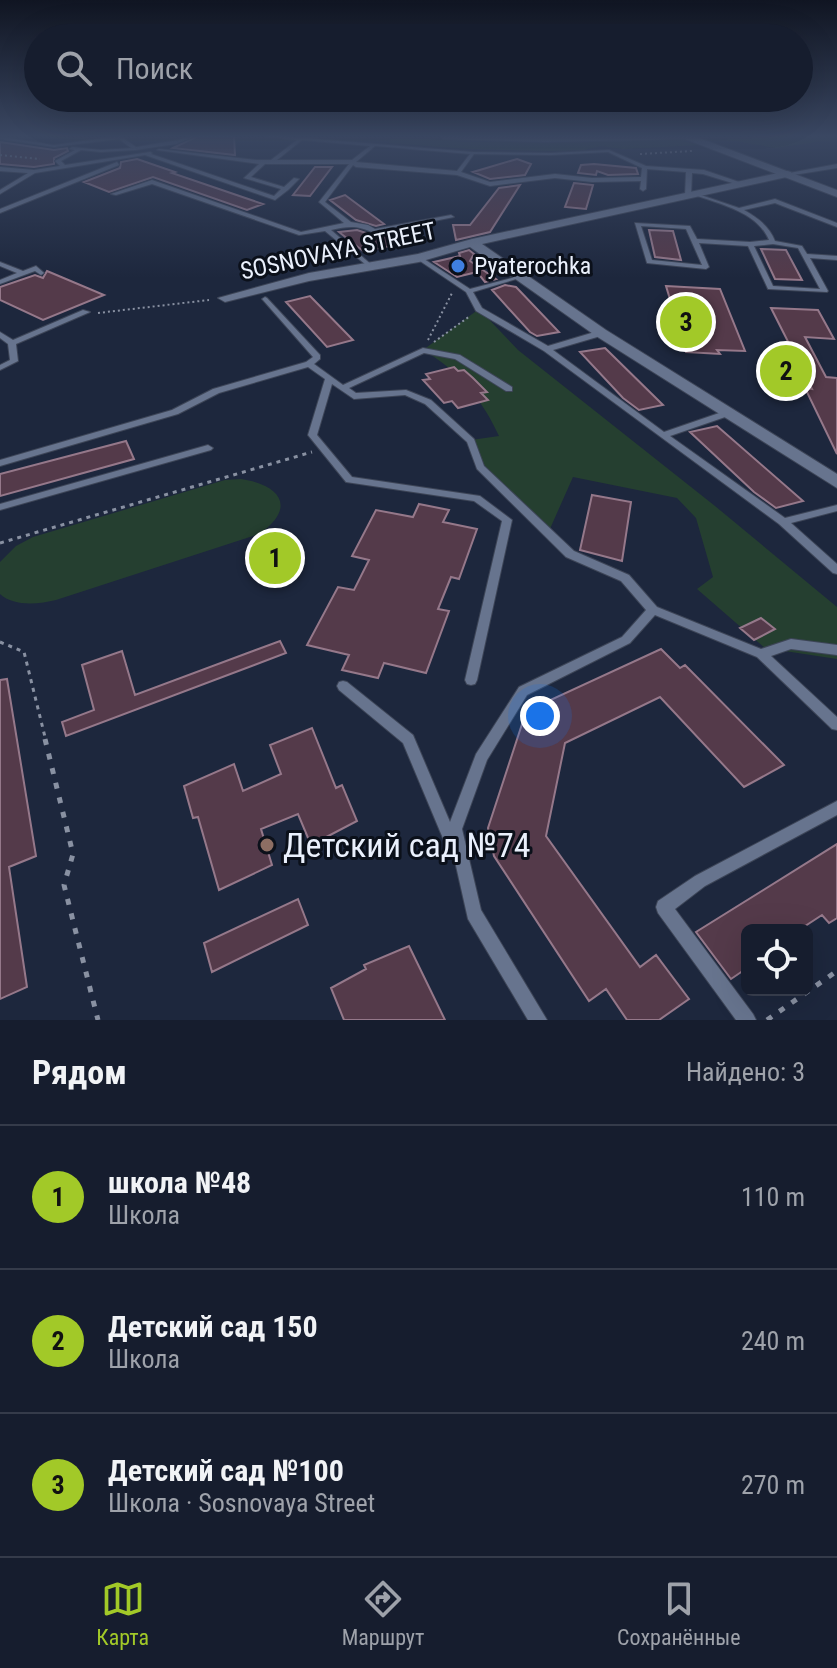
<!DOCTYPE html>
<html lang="ru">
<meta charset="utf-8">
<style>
:root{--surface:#161d2e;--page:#1f2636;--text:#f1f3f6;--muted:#9ea2aa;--line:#353b4a;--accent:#a2c928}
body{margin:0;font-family:"Roboto Condensed",sans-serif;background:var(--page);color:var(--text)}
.controls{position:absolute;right:24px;bottom:24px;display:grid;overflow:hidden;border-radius:12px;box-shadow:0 8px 32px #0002}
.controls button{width:72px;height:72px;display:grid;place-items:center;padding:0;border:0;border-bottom:2px solid var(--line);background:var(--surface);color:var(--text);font:40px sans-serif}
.you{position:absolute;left:540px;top:716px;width:28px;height:28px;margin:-20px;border:6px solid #fff;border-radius:50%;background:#1a73e8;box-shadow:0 0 0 12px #1a73e833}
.badge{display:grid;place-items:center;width:52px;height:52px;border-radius:50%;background:var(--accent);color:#111;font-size:26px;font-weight:700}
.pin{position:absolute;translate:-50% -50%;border:4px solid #fff;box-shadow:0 2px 8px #0006}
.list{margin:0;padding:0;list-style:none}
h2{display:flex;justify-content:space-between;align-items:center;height:104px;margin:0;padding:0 32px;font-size:34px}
h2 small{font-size:26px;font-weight:400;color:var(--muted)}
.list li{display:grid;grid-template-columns:52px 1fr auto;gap:24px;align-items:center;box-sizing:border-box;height:144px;padding:0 32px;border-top:2px solid var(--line)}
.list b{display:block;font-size:30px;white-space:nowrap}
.list p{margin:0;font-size:26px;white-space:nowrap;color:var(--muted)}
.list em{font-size:26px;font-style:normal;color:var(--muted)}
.icon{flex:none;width:44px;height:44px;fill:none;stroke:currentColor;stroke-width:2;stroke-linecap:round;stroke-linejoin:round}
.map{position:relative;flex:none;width:837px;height:1020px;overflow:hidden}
.search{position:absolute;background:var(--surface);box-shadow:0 8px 32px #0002;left:24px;right:24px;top:24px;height:88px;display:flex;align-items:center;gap:20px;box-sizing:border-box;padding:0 28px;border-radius:44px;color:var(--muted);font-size:30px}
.sheet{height:536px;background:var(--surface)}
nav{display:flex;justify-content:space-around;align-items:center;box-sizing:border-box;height:112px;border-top:2px solid var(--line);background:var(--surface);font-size:22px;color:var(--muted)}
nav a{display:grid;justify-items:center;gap:4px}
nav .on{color:var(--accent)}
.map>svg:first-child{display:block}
.green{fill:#253f30}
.building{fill:#543a4a;stroke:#95788a;stroke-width:2}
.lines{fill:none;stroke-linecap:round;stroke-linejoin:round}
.service-casing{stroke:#3d4557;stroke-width:2}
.minor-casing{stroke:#3d4557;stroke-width:2}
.tertiary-casing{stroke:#3d4557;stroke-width:2}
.path-far2{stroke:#8991a2;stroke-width:2;stroke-dasharray:2 3;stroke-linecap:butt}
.path-far1{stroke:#8991a2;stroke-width:3;stroke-dasharray:4 5;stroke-linecap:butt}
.path{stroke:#8991a2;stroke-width:5;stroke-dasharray:6 9;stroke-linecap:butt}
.service{fill:#67748e;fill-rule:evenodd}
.minor{fill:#67748e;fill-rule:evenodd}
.tertiary{fill:#67748e;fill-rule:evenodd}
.shop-dot{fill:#3f7fe0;stroke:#0b101a;stroke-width:3}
.education-dot{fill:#8d6e63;stroke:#0b101a;stroke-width:3}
.labels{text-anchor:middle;stroke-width:6;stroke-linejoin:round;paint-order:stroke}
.far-street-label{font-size:24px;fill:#eaf0fc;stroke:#0b101a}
.far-poi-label{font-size:24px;fill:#eaf0fc;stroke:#0b101a;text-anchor:start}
.near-poi-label{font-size:34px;fill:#eaf0fc;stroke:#0b101a;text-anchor:start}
</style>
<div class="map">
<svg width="837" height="1020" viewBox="0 0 837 1020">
<rect width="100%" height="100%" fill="#1d273d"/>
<!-- green -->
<path class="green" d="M 708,136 L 837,136 L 832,137 L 837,139 L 775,148 Z
M 400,137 L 465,142 L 677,140 L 701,145 L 623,149 L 601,146 L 583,150 L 552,151 L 469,149 L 389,143 L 391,139 Z
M 479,309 L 518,350 L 715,506 L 837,607 L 837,659 L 765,648 L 697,589 L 713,577 L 696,518 L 677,498 L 573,477 L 549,531 L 480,467 L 471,440 L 499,436 C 482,399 459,371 423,350 Z
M 241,479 C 281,485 297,508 259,534 L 56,600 C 39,604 14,607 0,594 L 0,562 L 16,546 L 33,537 L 225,480 Z"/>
<!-- building -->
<path class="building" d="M 198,136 L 234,136 L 235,155 L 173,148 Z
M 0,142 L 54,150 L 67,148 L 68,151 L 54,158 L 54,164 L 34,167 L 0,164 Z
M 137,159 L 175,172 L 172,173 L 263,204 L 247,210 L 153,177 L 109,192 L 84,182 L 120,168 L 121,162 Z
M 517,159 L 531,164 L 525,175 L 490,179 L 473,172 Z
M 594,164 L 636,168 L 638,174 L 608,175 L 597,171 L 596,175 L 578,173 L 581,165 Z
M 315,167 L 332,167 L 310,196 L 293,195 Z
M 574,183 L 593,185 L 586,209 L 565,207 Z
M 520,185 L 490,232 L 456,240 L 453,225 L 470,225 L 499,188 Z
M 345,195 L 384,224 L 376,226 L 356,220 L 330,200 Z
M 357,230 L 375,236 L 395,232 L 409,243 L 363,251 L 339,232 Z
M 649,230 L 673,231 L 681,260 L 655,257 Z
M 761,249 L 786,250 L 802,280 L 775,279 Z
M 469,250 L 474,254 L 470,261 L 496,279 L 485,282 L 477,272 L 457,277 L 434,262 L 460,256 L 459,253 Z
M 47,271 L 104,295 L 43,320 L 0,300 L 0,287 L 35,275 L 43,278 Z
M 505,285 L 516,287 L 559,332 L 537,336 L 530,332 L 492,290 Z
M 666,286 L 720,289 L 745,351 L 717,350 L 720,354 L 686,352 Z
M 310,296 L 353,340 L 327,347 L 286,302 Z
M 771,308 L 818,310 L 834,339 L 805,337 L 826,377 L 837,378 L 837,454 L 805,388 L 812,389 Z
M 605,348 L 663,405 L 639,410 L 623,398 L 580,352 Z
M 454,367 L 458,371 L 464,370 L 473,378 L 487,392 L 481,393 L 488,400 L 458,408 L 452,401 L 444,403 L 423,380 L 430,379 L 426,374 Z
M 717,426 L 803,501 L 776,508 L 754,492 L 690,432 Z
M 126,441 L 134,459 L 0,496 L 0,474 Z
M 592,495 L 631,502 L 622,561 L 580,550 Z
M 419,504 L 449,510 L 443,522 L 477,529 L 459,579 L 451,577 L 438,609 L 449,611 L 426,673 L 384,663 L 378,678 L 342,670 L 349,655 L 307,645 L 338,587 L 354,590 L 369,560 L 352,556 L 376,510 L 413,517 Z
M 761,618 L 775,629 L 754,640 L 740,628 Z
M 280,641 L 286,653 L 66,736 L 62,722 L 94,710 L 82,665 L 122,651 L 135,695 Z
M 661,649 L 680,668 L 685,665 L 784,765 L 744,787 L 660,697 L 565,743 L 546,836 L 640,967 L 656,955 L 689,999 L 659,1020 L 627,1020 L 606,989 L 589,1001 L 494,856 L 488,828 L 524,718 L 533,708 Z
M 7,679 L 36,856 L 9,867 L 27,987 L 0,999 L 0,680 Z
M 312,728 L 336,788 L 342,785 L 357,821 L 311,845 L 298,814 L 261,829 L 272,865 L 219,890 L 198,817 L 193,818 L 184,786 L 234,764 L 243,791 L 281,774 L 270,745 Z
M 837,844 L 837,918 L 829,923 L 822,915 L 799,930 L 747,930 L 747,968 L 731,979 L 696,932 Z
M 298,899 L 308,925 L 212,972 L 204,943 Z
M 409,946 L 445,1020 L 344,1020 L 331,988 L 366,969 L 364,965 Z"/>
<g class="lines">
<!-- service casing -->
<g class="service-casing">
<path id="service" d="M 120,136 L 136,147 L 179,140 L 190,136 L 195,136 L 176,144 L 135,150 L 101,152 L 81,150 L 61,161 L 65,165 L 150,152 L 152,153 L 151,154 L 274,196 L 281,189 L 244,178 L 259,164 L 157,150 L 159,149 L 257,160 L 271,160 L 297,140 L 264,136 L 279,136 L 473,152 L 551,153 L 609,150 L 646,166 L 704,170 L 745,184 L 742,186 L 703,174 L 692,173 L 691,196 L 688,198 L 685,196 L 686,172 L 647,169 L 646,189 L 643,191 L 640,189 L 641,181 L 592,182 L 555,178 L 490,186 L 457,175 L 356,167 L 353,165 L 325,202 L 351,222 L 368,225 L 375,229 L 451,215 L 454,217 L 374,233 C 357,225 349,226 331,230 L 373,266 L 374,267 L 371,269 L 325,231 L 299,235 L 152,184 L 116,195 L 111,194 L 152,180 L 301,232 L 344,223 L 319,202 L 349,164 L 265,164 L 251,177 L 284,187 L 294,178 L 299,179 L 288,190 L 275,200 L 145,155 L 35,173 L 0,194 L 0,190 L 28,173 L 0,171 L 0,167 L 34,170 L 60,166 L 55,161 L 75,150 L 70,149 L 72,147 L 101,150 L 131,148 L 119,139 L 54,147 L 0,139 L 0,137 L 54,145 ZM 302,140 L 370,146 L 352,160 L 277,160 ZM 375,146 L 470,154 L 457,171 L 356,162 ZM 608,152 L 642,168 L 641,177 L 592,178 L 555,174 L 490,182 L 461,172 L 474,154 L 551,155 Z
M 117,162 L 119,165 L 0,213 L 0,209 Z
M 837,164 L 837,168 L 787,176 L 784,174 Z
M 695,193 L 739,208 L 775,199 L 837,223 L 837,227 L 775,203 L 744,210 C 758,218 769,226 775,241 L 802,246 L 807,254 L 837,256 L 837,260 L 810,258 L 828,291 L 827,292 L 768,289 L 748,246 L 699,243 L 709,267 L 706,269 L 647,263 L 635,223 L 690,226 L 697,239 L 750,242 L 769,240 C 757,212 722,205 695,195 ZM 641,226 L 686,229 L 702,265 L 652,260 ZM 773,244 L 798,248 L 820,289 L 773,286 L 754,246 Z
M 417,257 L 421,257 L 470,289 L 523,275 L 523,277 L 473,292 L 482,308 L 548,346 L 598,331 L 604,331 L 604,335 L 553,350 L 664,432 L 725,411 L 731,411 L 732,413 L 731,415 L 670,436 L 785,518 L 837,505 L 837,511 L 791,523 L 837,564 L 837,574 L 833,573 L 779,524 L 544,351 L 476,311 L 466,292 L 417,259 Z
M 0,262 L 23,271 L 36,266 L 44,273 L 41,275 L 35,271 L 0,284 L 0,280 L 17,273 L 0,266 Z
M 265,297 L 267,298 L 320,355 L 320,359 L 314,364 L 343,385 L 423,348 L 460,355 L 512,387 L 512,391 L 506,391 L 455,359 L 424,353 L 349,388 L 356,393 L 406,390 L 431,400 L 474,439 L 484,466 L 574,551 L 629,575 L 657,607 L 761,649 L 791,639 L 837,645 L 837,655 L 791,649 L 771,656 L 837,717 L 837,730 L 832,729 L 757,657 L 655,615 L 630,643 L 527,695 L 487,760 L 462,829 L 481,910 L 547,1020 L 528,1020 L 468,919 L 454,857 L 450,855 L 403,743 L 339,690 L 337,686 L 339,682 L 343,681 L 347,682 L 413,735 L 450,822 L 476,754 L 519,687 L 622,637 L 646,610 L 621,581 L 566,557 L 477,469 L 467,442 L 425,404 L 405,395 L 354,399 L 332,384 L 317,435 L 352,477 L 480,496 L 512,520 L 477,680 L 475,684 L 471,685 L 467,684 L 465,680 L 502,521 L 474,501 L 346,482 L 308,435 L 325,379 L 308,367 L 219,393 L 178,414 L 0,466 L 0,460 L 172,410 L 213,389 L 306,362 L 313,357 L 263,300 L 262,299 Z
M 83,310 L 90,312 L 16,344 L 18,361 L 0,370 L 0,365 L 10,360 L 8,344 L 0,338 L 0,332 L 13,340 Z
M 208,445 L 213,448 L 211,450 L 0,510 L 0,504 Z
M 837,801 L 837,815 L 705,886 L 675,909 L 753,1014 L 756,1020 L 736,1020 L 658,913 L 656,907 L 658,901 L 695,876 Z"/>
</g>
<!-- minor casing -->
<g class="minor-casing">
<path id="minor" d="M 787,171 L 791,172 L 791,176 L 482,244 L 606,330 L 837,474 L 837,488 L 596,336 L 470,247 L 419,262 L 309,281 L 225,302 L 218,298 L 309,273 L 418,254 L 472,239 Z"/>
</g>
<!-- tertiary casing -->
<g class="tertiary-casing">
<path id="tertiary" d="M 440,136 L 694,136 L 837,190 L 837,197 L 685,139 L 546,142 L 444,139 Z"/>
</g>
<!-- path-far2 -->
<path class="path-far2" d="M 640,154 L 692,151
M 0,155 L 40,159
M 98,313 L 209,300
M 428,340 L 452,293
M 434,342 L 470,316"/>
<!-- path-far1 -->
<path class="path-far1" d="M 0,543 L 312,452
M 0,642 L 24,652 L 46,741"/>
<!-- path -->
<path class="path" d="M 45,739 L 73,854 L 64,885 L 98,1020
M 767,1020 L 837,971"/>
<!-- service -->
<use href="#service" class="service"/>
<!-- minor -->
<use href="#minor" class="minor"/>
<!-- tertiary -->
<use href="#tertiary" class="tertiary"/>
</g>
<!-- sky -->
<linearGradient id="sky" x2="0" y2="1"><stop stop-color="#101522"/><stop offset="0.49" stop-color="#3a4762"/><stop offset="1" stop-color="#3a4762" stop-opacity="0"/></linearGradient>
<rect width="837" height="278" fill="url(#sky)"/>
<!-- markers -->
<circle class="shop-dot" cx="458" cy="266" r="8"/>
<circle class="education-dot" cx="267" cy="845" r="8"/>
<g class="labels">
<!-- far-street labels -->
<g class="far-street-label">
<text transform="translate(338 251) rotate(-12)" y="8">SOSNOVAYA STREET</text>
</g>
<!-- far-poi labels -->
<g class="far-poi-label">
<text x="474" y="274">Pyaterochka</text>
</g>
<!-- near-poi labels -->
<g class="near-poi-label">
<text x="283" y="857">Детский сад №74</text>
</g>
</g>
</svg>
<div class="controls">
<button><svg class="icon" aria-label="locate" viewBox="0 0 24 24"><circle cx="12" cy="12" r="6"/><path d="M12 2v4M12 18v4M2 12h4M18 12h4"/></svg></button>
</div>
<div class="you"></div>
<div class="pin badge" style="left:275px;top:558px">1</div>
<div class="pin badge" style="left:786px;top:371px">2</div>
<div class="pin badge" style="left:686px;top:322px">3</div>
<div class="search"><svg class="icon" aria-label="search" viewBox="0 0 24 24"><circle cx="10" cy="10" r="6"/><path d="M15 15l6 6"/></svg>Поиск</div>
</div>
<section class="sheet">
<h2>Рядом<small>Найдено: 3</small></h2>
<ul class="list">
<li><span class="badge">1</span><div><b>школа №48</b><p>Школа</p></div><em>110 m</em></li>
<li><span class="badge">2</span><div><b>Детский сад 150</b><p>Школа</p></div><em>240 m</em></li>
<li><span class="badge">3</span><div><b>Детский сад №100</b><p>Школа · Sosnovaya Street</p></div><em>270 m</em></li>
</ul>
</section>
<nav>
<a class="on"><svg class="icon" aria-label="map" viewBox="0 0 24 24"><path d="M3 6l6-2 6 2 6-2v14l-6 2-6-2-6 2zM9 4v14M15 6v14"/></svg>Карта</a>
<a><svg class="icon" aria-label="directions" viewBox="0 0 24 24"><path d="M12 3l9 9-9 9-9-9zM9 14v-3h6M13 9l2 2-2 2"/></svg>Маршрут</a>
<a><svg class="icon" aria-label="saved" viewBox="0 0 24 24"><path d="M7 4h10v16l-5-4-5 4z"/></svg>Сохранённые</a>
</nav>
